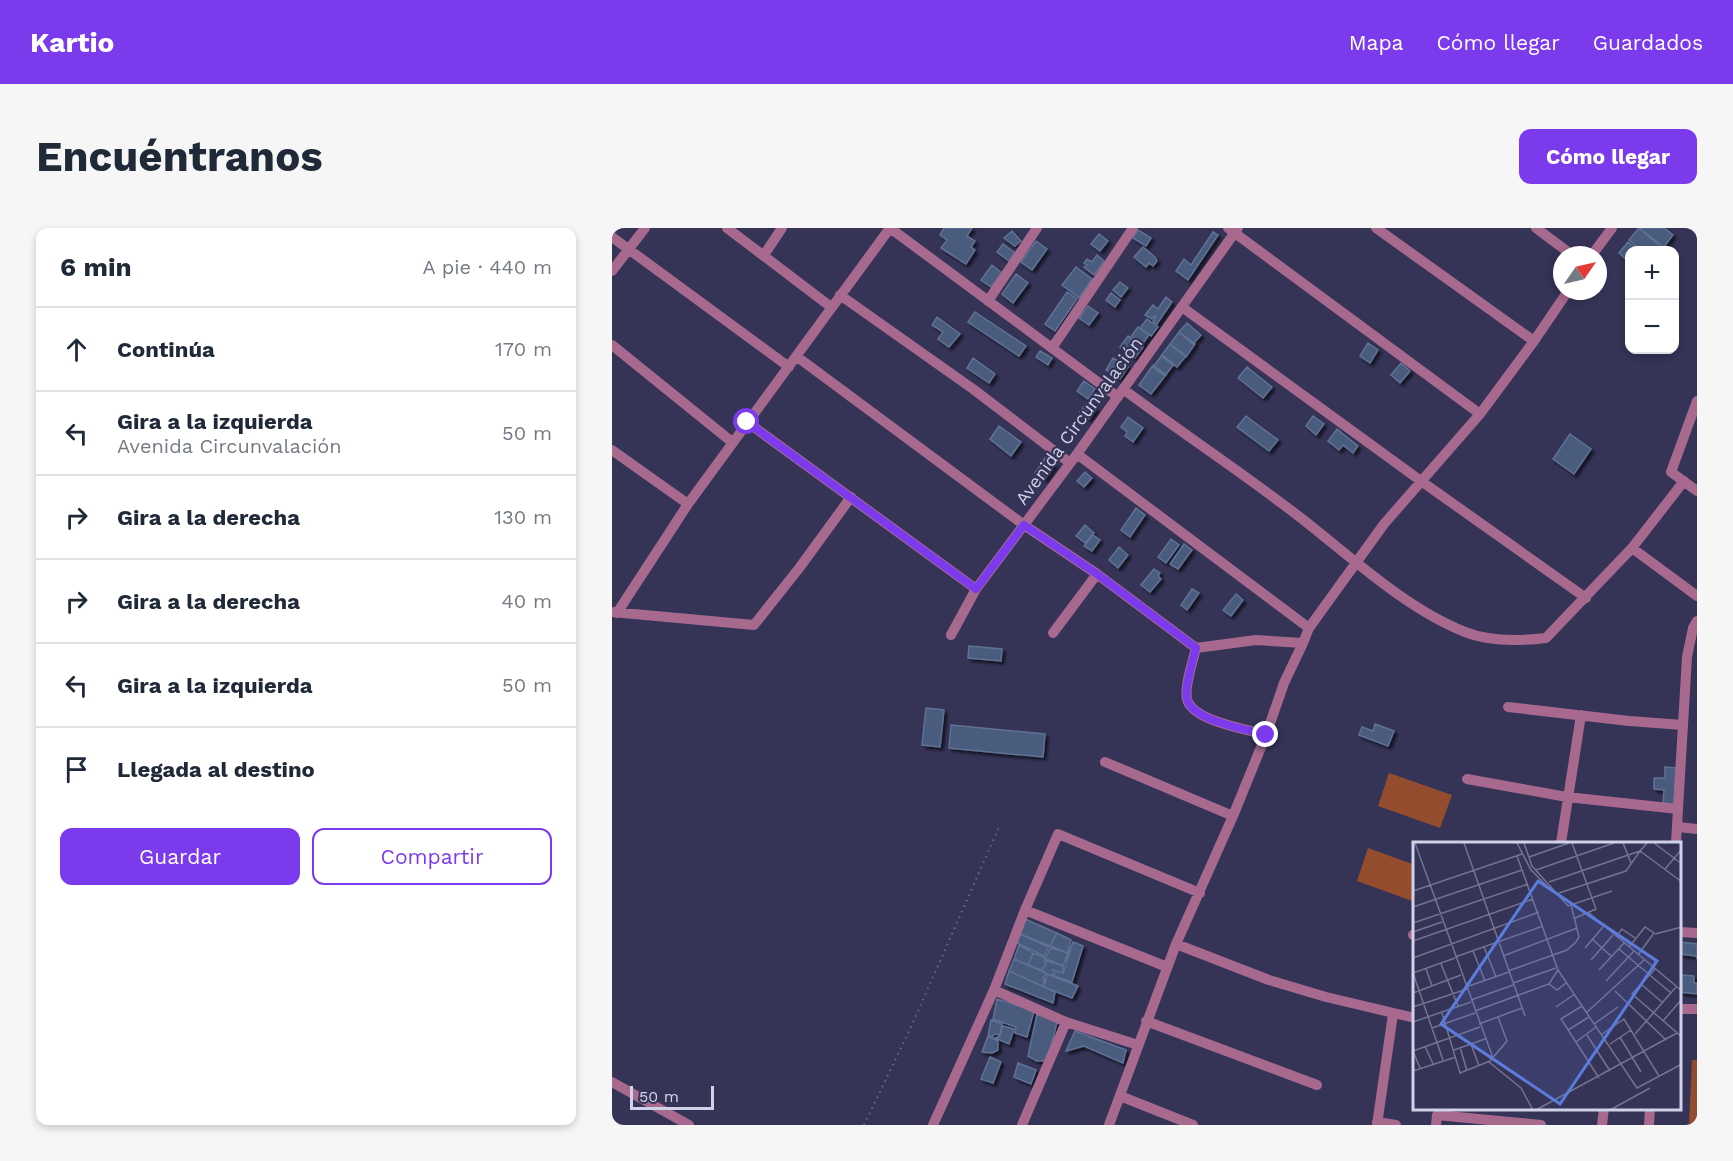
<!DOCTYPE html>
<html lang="es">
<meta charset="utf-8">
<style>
:root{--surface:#fff;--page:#f6f6f7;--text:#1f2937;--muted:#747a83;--line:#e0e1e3;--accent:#7c3aed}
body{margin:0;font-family:"Work Sans",sans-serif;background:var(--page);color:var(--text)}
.controls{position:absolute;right:18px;top:18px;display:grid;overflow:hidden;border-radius:12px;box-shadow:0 3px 9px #0003}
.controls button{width:54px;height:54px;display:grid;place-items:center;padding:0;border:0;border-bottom:2px solid var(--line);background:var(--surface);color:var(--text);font:30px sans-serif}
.compass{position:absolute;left:941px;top:18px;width:54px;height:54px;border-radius:50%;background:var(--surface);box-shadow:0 3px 9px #0003;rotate:56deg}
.scale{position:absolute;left:18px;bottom:15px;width:84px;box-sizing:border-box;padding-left:6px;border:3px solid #d0d2e7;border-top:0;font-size:16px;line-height:21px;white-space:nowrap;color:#d0d2e7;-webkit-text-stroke:4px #353457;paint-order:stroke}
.stop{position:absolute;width:18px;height:18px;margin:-14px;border:4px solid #7c3aed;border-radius:50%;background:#fff}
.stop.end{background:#7c3aed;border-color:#fff;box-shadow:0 2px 6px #0008}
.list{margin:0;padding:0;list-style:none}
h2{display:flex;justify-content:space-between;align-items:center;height:78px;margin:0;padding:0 24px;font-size:26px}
h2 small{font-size:20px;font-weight:400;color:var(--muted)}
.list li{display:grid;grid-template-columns:39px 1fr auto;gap:18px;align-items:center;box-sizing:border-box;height:84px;padding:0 24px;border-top:2px solid var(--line)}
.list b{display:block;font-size:22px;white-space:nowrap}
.list p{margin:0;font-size:20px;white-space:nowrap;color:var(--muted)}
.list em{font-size:20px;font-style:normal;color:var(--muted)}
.actions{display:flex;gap:12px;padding:18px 24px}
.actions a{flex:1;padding:14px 0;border:2px solid var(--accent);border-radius:12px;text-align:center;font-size:21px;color:var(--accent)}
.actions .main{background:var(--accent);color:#fff}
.icon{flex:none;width:33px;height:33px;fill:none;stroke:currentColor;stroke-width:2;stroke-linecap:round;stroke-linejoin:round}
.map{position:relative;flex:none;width:1085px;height:897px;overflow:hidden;border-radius:12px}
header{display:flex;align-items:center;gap:36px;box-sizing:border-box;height:84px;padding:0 30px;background:var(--accent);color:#fff}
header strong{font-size:28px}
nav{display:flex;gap:33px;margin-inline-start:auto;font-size:21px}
.intro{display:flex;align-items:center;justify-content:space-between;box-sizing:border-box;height:144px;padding:0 36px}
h1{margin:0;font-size:42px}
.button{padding:15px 27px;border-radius:12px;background:var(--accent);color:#fff;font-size:21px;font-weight:700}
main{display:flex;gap:36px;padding:0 36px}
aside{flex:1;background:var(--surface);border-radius:12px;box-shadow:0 3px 9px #0003}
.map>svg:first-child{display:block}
.pitch{fill:#934c2d}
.building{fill:#4a5b7d;stroke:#5f7295;stroke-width:1.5;filter:url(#shadow)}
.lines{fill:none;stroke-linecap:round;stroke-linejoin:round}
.path{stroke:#6a6a89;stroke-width:2;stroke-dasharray:1.5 4.5;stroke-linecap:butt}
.minor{stroke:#a8698f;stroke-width:10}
.route{stroke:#7c3aed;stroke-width:8}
.labels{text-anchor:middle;stroke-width:4.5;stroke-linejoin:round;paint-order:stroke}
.street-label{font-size:18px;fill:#d0d2e7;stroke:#353457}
.inset-road{fill:none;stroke:#737391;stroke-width:1.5}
.view{fill:#5c7cdd;fill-opacity:0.15;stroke:#5c7cdd;stroke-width:3}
.inset-edge{fill:none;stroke:#d0d2e7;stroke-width:3}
</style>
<header>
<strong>Kartio</strong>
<nav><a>Mapa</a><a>Cómo llegar</a><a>Guardados</a></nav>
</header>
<div class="intro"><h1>Encuéntranos</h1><a class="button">Cómo llegar</a></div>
<main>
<aside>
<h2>6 min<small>A pie · 440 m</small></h2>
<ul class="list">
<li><svg class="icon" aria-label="ahead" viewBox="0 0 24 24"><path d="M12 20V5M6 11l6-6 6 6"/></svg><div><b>Continúa</b></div><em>170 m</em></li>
<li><svg class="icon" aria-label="left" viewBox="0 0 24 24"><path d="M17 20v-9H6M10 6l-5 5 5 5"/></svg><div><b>Gira a la izquierda</b><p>Avenida Circunvalación</p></div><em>50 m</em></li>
<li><svg class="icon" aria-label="right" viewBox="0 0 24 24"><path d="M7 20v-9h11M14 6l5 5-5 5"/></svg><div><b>Gira a la derecha</b></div><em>130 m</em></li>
<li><svg class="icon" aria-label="right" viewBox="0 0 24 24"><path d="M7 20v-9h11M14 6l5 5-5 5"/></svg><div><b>Gira a la derecha</b></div><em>40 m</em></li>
<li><svg class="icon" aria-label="left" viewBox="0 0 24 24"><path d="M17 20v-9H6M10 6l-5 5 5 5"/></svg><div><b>Gira a la izquierda</b></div><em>50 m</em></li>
<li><svg class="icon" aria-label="arrive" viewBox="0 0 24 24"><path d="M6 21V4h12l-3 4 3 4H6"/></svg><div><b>Llegada al destino</b></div></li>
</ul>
<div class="actions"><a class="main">Guardar</a><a>Compartir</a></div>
</aside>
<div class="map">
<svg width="1085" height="897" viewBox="0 0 1085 897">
<defs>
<filter id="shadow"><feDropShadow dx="3" dy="3" stdDeviation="1.5" flood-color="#0009"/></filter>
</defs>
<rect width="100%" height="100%" fill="#353457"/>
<!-- pitch -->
<path class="pitch" d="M 777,545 L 840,567 L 828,600 L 766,578 Z
M 756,620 L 803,637 L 803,674 L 745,653 Z
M 1080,832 L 1085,832 L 1085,897 L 1077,897 Z"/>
<!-- building -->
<path class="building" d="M 332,0 L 360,0 L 355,8 L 363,13 L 359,19 L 363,22 L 354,36 L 329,20 L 335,12 L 328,7 Z
M 1027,0 L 1050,20 L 1048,22 L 1029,22 L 1017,12 Z
M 1027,0 L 1052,0 L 1061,7 L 1052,19 Z
M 526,2 L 539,10 L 534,18 L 521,10 Z
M 400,3 L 409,13 L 403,18 L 392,10 Z
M 601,4 L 606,7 L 576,52 L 564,43 L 572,31 L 579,37 Z
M 487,6 L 496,13 L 488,23 L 479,16 Z
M 424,13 L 435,21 L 420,42 L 409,34 Z
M 1016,14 L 1026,22 L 1017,22 L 1017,34 L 1007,25 Z
M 391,16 L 403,25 L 397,33 L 385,24 Z
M 531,19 L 543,29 L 545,33 L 541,38 L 537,35 L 534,39 L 522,29 Z
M 485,27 L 492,33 L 482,47 L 472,39 L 475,37 L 472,35 L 475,31 L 480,34 Z
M 380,37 L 390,45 L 379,59 L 369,52 Z
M 464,39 L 480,51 L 467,70 L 450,57 Z
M 404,46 L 416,55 L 401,75 L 390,66 Z
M 508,54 L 516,60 L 509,69 L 501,62 Z
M 455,64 L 465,71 L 443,103 L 433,96 Z
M 499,65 L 508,72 L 503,79 L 494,72 Z
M 554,69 L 560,74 L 545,96 L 541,93 L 544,89 L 542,88 L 540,91 L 533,87 L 541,77 L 546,81 Z
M 476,78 L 486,85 L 477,97 L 467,90 Z
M 363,84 L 414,118 L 407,128 L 356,94 Z
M 325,89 L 348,106 L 337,119 L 326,111 L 331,104 L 320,97 Z
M 535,91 L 546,99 L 539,108 L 528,100 Z
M 575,95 L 589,107 L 581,116 L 567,104 Z
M 526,99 L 537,107 L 529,118 L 518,110 Z
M 567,104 L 583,116 L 574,129 L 558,116 Z
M 516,108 L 531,119 L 523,130 L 508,119 Z
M 756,115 L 766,122 L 758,135 L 748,128 Z
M 558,116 L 574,128 L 565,139 L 549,128 Z
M 428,123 L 440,130 L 436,137 L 424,129 Z
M 550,127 L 562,136 L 553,148 L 541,139 Z
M 361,130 L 383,146 L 377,155 L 355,140 Z
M 501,130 L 516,139 L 508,151 L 494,142 Z
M 789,135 L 798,143 L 788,155 L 779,147 Z
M 541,137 L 554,147 L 539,166 L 527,157 Z
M 635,139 L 660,159 L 651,170 L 626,150 Z
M 472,153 L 483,161 L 476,171 L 465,163 Z
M 475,175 L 484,181 L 477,191 L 468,184 Z
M 634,188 L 666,212 L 657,223 L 625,199 Z
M 701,188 L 712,196 L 704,207 L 694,198 Z
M 516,189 L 531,200 L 521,214 L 513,208 L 515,204 L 509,199 Z
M 387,198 L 409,214 L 399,228 L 378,211 Z
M 725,201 L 746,218 L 741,225 L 731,217 L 727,222 L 716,213 Z
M 958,206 L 979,221 L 962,246 L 941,231 Z
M 433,230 L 442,237 L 433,251 L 423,245 Z
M 473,244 L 480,250 L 472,259 L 465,253 Z
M 524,280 L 533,287 L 518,309 L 509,302 Z
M 473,297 L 482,305 L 473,315 L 464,308 Z
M 481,307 L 488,312 L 480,323 L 472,318 Z
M 559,311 L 567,317 L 554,335 L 546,329 Z
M 572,316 L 580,322 L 566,341 L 558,336 Z
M 507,319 L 516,327 L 506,340 L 497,332 Z
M 542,341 L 548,345 L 546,348 L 549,351 L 538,364 L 529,357 Z
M 580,361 L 587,365 L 575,382 L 569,377 Z
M 624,366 L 631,372 L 619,388 L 611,382 Z
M 357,418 L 390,421 L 389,433 L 356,430 Z
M 314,480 L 332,482 L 328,519 L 310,517 Z
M 763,496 L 782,503 L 776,518 L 747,507 L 750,499 L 761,503 Z
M 339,497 L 433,506 L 431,529 L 337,520 Z
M 1053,539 L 1064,540 L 1062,577 L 1051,576 L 1052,562 L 1042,561 L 1042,550 L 1053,550 Z
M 413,691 L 445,705 L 438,718 L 408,706 Z
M 445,705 L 459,712 L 456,725 L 438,718 Z
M 408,706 L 437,719 L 432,728 L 405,715 Z
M 461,714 L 471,718 L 460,754 L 442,748 L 444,743 L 451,745 Z
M 1068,714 L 1085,716 L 1085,731 L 1084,728 L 1068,726 Z
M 407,717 L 421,725 L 416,737 L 402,731 Z
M 439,720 L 456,725 L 451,738 L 433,730 Z
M 421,725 L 433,730 L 434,737 L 429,742 L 416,737 Z
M 402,731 L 434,745 L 431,751 L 433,751 L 430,758 L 397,743 Z
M 433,732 L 451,738 L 451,745 L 441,742 L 441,747 L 437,747 L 429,742 L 434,737 Z
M 397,743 L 443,764 L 441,775 L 393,756 Z
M 435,746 L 466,758 L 460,770 L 432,759 Z
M 1069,747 L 1082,748 L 1082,755 L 1085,755 L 1085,766 L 1068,764 Z
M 385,771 L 422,783 L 415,809 L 403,805 L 404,799 L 381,791 Z
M 425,786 L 445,794 L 438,823 L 433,833 L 425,833 L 416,828 Z
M 379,792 L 390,796 L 388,807 L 383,806 L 380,809 L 376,808 Z
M 391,798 L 402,801 L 397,816 L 383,810 L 387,809 Z
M 463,803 L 514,822 L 511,835 L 472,818 L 454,823 Z
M 376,808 L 386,813 L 386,822 L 380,825 L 370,824 Z
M 378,829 L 389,834 L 381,855 L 369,851 Z
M 406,835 L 424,842 L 419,856 L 402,849 Z"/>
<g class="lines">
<!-- path -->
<path class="path" d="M 252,897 L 299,799 L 388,597"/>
<!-- minor -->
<path class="minor" d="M 115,0 L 219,79
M 278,0 L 506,169
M 616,0 L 868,186
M 764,0 L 922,113
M 924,0 L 960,27
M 0,9 L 177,139
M 152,27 L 170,0
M 980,27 L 1000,0
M 0,43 L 33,0
M 228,67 L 361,161 L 458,235
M 376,73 L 425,0
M 570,79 L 809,253 L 974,370
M 0,117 L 120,214
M 440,120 L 521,0
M 184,128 L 412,297 L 485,346 L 584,420 L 644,412 L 691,415 L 697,400 L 772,296 L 868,186 L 922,113 L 956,63
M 511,161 C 570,205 631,245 689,290 C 739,329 793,380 853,404 C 878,414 908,413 934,410 L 1020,320 L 1072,253
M 1085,173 L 1059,244 L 1085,263
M 135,194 L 364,361
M 0,222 L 76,276
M 465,226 L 697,400
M 1020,320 L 1085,368
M 0,384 L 142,397 L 188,339 L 239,269
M 5,385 L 76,276 L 278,0
M 441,405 L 485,346
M 339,407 L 364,361 L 465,226 L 626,0
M 584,420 C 581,433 572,459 575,471 C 580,493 635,501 654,507
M 896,479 L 1017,493 L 1071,497
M 493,534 L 621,588
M 855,551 L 955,569 L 1066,581
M 1066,599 L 1085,601
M 949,615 L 969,487
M 1064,615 L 1075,429 L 1081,400 L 1085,393
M 413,682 L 555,739
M 1068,704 L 1085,705
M 801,707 L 803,707
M 564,716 L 657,752 L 714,769 L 803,790
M 382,762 L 454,794 L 526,817
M 1068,781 L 1085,781
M 534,793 L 705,857
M 0,854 L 77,897
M 508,868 L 581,897
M 765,894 L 784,897
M 321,897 L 382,762 L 413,682 L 446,606 L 588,665
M 410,897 L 454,794
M 497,897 L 564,716 L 621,588 L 654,507 L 672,455 L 691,415
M 765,897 L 781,786
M 824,897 L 825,887 L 929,897
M 990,897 L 992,880
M 1037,897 L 1038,880"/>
</g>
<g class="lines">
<!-- route -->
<path class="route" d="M 135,194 L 364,361 L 412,297 L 485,346 L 584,420 C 581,433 572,459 575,471 C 580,493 635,501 654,507"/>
</g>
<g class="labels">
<!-- street labels -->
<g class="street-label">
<text transform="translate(467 193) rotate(-54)" y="6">Avenida Circunvalación</text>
</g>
</g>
<!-- overview -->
<g transform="translate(801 614)">
<rect width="268" height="268" fill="#353457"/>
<path class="inset-road" d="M 2,1 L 80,216M 51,1 L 112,174M 104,1 L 118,28 L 136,46M 111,1 L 119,24 L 155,64 L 199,49M 159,1 L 183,67 L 162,76M 210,1 L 218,21M 241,1 L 269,22M 116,15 L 156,1M 252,27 L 269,7M 123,28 L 201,1M 136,40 L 227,9 L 234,1M 0,49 L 109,12M 146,51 L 213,29 L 227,9 L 269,40M 0,65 L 109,28M 176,71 L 269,149M 0,81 L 115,42M 0,90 L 29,80M 242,92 L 269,85M 203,95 L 209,87 L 222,96M 179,97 L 198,114M 0,99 L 120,57M 71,105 L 83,135M 216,105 L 232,85 L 241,91 L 225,113M 172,106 L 190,85M 206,107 L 258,151M 60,109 L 72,139M 90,114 L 164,86M 42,115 L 130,84M 0,116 L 126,70M 178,118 L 200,93M 28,122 L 45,164M 13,127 L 19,144M 242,127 L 219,152 L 269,195M 145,128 L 224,246 L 269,222M 186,128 L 211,101M 95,129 L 154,108 L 163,100 L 166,95 L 158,63M 0,131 L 30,218M 0,131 L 42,116M 193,139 L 221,109M 100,141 L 143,126M 136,142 L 144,148 L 153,141M 228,142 L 250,161M 53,145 L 96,130M 202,149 L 253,198M 0,151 L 48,133M 58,158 L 100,143M 169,164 L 148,177 L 186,236M 0,165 L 54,147M 143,165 L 162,152M 62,169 L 136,142 L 145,128 L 104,14M 29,171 L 47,231 L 77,219 L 94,199 L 85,175M 173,171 L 231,118M 250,179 L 269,157M 0,180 L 58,160M 66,182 L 109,166M 181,182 L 205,165M 19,186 L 62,171M 155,188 L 176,175M 189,192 L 211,177 L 246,234M 222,192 L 263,145M 174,193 L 197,229M 207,195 L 228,230M 163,200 L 183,185M 58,202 L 66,224M 197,202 L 218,188M 12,204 L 20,222M 47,205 L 54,229M 41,208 L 72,197M 0,209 L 67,185M 0,209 L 7,226M 76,220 L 108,246 L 120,268M 0,229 L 43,215M 123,268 L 264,191M 197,268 L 237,246"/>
<path class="view" d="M 125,39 L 244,119 L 147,262 L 28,182 Z"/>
<rect width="268" height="268" class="inset-edge"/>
</g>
</svg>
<div class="controls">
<button>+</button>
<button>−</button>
</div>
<svg class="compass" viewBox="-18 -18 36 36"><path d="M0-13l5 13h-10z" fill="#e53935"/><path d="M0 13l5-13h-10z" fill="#747a83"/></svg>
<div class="scale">50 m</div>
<div class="stop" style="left:135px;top:194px"></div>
<div class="stop end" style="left:654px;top:507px"></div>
</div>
</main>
